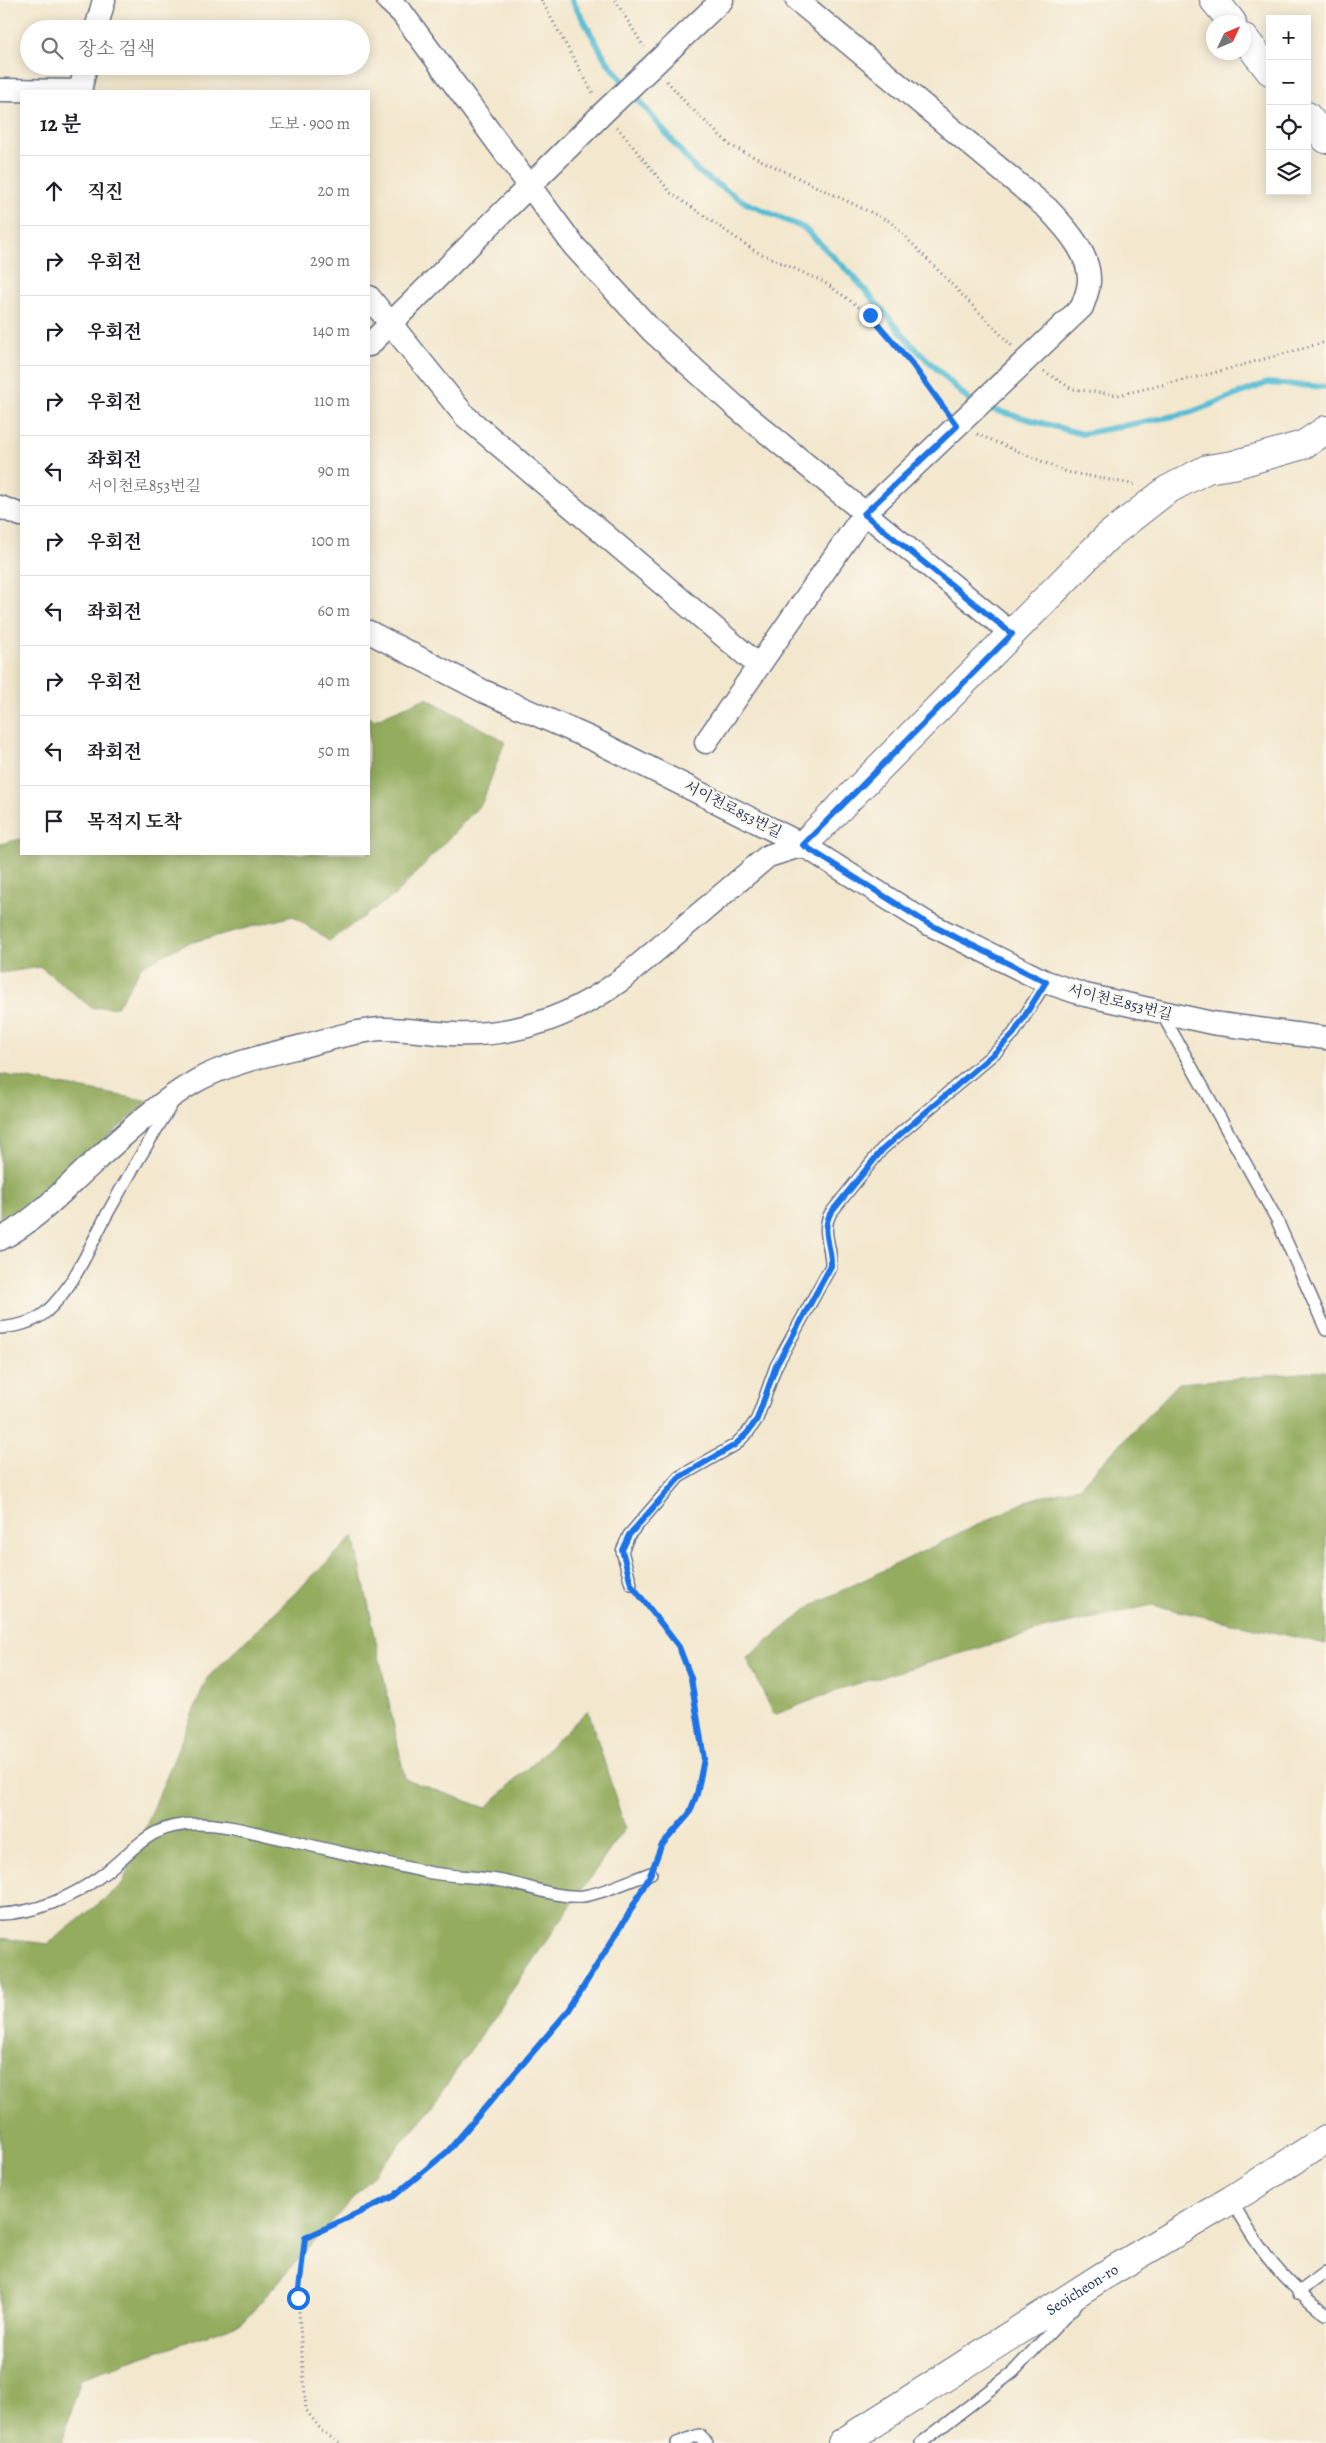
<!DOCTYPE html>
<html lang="ko">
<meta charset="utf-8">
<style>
:root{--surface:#fff;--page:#f6f6f6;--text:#202124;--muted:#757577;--line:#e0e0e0}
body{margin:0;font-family:Alegreya,"Noto Serif KR",serif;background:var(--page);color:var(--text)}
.controls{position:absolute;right:15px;top:15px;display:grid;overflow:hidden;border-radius:0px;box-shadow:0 2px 12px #0003}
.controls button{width:45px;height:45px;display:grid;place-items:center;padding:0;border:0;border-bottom:1px solid var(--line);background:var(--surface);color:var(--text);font:25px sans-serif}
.compass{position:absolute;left:1206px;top:15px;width:45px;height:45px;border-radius:50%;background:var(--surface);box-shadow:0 2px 12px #0003;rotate:46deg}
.stop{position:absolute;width:15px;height:15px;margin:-11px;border:4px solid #1a73e8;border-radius:50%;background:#fff}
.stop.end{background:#1a73e8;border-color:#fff;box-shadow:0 1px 5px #0008}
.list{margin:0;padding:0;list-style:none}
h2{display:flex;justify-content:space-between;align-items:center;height:65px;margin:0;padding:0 20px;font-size:21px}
h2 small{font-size:16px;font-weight:400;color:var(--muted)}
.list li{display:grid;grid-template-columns:32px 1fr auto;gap:15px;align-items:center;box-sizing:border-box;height:70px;padding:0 20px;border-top:1px solid var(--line)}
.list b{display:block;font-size:19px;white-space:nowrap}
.list p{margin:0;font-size:16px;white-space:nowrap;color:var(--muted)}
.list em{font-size:16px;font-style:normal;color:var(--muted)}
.icon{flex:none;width:28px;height:28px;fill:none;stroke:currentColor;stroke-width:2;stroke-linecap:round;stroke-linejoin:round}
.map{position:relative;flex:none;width:1326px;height:2443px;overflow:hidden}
.search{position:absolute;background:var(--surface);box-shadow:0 2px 12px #0003;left:20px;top:20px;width:350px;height:55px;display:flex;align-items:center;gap:12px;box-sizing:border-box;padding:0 18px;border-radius:28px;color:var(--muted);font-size:19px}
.panel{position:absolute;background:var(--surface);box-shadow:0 2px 12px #0003;left:20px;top:90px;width:350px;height:765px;border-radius:0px}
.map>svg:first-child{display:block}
.forest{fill:#93ac5d;stroke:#576e5e}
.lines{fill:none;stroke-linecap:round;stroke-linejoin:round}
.stream{stroke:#56bdd4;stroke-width:6}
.lane-casing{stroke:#676f85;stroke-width:14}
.street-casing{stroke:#676f85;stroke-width:25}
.secondary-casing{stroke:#676f85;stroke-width:30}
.path{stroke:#676f85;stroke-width:3;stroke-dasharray:1 4;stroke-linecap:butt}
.lane{stroke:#fff;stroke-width:11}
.street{stroke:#fff;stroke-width:22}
.secondary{stroke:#fff;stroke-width:28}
.route{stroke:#1a73e8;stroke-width:6}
.labels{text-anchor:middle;stroke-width:4;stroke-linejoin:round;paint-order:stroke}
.street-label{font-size:15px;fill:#1b2f5e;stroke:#fbf7ec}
</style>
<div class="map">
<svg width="1326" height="2443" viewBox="0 0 1326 2443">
<rect width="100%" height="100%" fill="#fbf7ec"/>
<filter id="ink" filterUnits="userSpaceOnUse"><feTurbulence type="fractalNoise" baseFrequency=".02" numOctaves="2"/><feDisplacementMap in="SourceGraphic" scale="10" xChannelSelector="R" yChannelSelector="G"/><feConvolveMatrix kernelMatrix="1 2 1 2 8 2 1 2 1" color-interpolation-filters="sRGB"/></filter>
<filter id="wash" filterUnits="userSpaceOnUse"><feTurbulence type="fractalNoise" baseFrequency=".0096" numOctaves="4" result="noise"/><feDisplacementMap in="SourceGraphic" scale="20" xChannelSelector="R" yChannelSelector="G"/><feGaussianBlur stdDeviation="1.12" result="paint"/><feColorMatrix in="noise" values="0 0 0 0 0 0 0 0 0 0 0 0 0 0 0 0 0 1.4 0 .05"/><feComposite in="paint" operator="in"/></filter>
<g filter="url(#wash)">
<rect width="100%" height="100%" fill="#f3e7cd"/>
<!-- forest -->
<path class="forest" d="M 426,698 L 505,741 L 482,803 L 395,895 L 329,941 L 293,916 L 185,944 L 142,966 L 117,1007 L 92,1008 L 41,967 L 0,973 L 0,844 L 21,839 L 21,854 L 369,854 L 369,717 L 374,720 Z
M 0,1074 L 150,1101 L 9,1220 L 0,1221 Z
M 1326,1371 L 1326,1644 L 1152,1605 L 1044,1629 L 846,1687 L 774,1715 L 747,1658 L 812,1605 L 1029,1500 L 1079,1487 L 1179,1383 Z
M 354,1536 L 405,1779 L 486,1808 L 588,1710 L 625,1828 L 421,2121 L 242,2323 L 81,2378 L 62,2443 L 0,2443 L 0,1938 L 48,1944 L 122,1885 L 207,1678 Z"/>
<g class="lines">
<!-- stream -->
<path class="stream" d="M 572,0 L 606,60 L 697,171 L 746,203 L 804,228 L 853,276 L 912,345 L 973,404
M 983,407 L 1082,434 L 1189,413 L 1267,383 L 1326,387"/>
</g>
</g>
<g filter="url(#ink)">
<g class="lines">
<!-- lane casing -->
<g class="lane-casing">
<path id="lane" d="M 1161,1012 L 1276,1218 L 1326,1330
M 0,1328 C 17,1326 33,1323 46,1312 C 74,1287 89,1248 106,1216 C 127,1178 149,1141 172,1104
M 631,1584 L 622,1551 L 629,1535 L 679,1477 L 735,1445 L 748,1432 L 757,1419 L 776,1366 L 831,1266 C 832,1247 821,1232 830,1214 L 882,1149 L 998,1050 L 1014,1033 L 1046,982
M 0,1914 C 35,1913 70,1898 98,1878 C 135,1852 145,1824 197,1824 C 226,1824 255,1833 283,1839 C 331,1850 379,1862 427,1872 C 451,1877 477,1876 502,1881 C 529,1886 555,1898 583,1896 C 602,1894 633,1879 651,1873
M 1231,2200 C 1259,2250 1280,2279 1326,2314
M 1298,2293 L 1326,2272
M 677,2443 L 699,2435 L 707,2443
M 921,2443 L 1013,2372 L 1076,2305"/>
</g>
<!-- street casing -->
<g class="street-casing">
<path id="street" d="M 388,0 L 402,13 L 574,246 L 652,331 L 736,407 L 1012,634
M 96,29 L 104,0
M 0,90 L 80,91
M 80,91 L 86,66
M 369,297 L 465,416 L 759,666
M 369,345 L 604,112 L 722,0
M 0,507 L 21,515
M 369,632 L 483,691 L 592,739 L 803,845 L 927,923 L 1046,982 L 1085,995 L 1212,1023 L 1326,1038
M 706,742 L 864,514 L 1082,307 C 1084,301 1087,294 1088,288 C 1095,259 1066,228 1048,209 L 797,0
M 0,1239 C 35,1222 64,1189 93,1163 C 125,1134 158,1103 196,1081 C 226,1064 270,1054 303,1046 C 329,1039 355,1031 381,1029 C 405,1028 429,1033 452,1034 C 515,1037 571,1017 621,980 L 768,856 L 803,845"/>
</g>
<!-- secondary casing -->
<g class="secondary-casing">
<g id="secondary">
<path d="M 1214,0 L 1232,22"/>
<path d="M 1244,38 L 1270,71"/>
<path d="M 1307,116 L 1326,139"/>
<path d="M 803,845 L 1107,537 L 1167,490 L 1207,469 L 1233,465 L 1303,445 L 1326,430"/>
<path id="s1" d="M 842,2443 L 1103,2276 L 1231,2200 L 1326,2139"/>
</g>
</g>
<!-- path -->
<path class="path" d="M 541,0 L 593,93
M 615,0 L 644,47
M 667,81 L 687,104 L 731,146 L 891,222 L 1012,346
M 617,127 L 671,193 L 755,251 L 824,282 L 870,315 L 912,364 L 946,410
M 1044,371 L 1072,389 L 1118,395 L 1206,375 L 1326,342
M 977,434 L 1067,472 L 1137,485
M 640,1596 L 679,1647 L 691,1678 L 704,1759 L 697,1794 L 689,1814 L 661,1846 L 656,1860
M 339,2443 L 322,2431 L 306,2410 L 298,2298 L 305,2238 L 394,2196 L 448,2151 L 569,2010 L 639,1895"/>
<!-- lane -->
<use href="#lane" class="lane"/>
<!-- street -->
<use href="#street" class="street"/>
<!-- secondary -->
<use href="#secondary" class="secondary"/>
</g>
</g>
<g class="lines" filter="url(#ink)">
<!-- route -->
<path class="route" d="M 298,2298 L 305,2238 L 394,2196 L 448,2151 L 569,2010 L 628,1915 L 651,1873 L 661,1846 L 689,1814 L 697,1794 L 704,1759 L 691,1678 L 679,1647 L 631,1584 L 622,1550 L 629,1535 L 680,1477 L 735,1445 L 748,1432 L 757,1419 L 776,1366 L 831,1266 C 832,1247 821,1232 830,1214 L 882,1150 L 998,1050 L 1014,1033 L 1046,982 L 927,923 L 803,845 L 1012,634 L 864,514 L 957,426 L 912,364 L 870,315"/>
</g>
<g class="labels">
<!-- street labels -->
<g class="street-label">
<text transform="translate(733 809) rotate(27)" y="5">서이천로853번길</text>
<text transform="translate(1120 1002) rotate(14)" y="5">서이천로853번길</text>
<text dy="5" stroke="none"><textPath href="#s1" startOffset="285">Seoicheon-ro</textPath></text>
</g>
</g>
</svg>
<div class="controls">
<button>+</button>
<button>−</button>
<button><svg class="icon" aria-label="locate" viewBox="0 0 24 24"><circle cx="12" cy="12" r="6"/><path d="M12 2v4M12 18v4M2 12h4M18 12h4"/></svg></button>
<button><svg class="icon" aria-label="layers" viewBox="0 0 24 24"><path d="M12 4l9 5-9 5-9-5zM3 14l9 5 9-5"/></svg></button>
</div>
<svg class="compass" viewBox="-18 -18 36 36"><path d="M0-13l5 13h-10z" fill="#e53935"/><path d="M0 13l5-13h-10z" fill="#757577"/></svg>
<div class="stop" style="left:298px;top:2298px"></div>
<div class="stop end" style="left:870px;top:315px"></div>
<div class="search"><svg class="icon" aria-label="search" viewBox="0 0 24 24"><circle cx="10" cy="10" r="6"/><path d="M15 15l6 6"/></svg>장소 검색</div>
<section class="panel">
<h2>12 분<small>도보 · 900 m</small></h2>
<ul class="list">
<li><svg class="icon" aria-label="ahead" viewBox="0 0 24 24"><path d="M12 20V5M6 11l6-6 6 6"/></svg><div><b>직진</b></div><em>20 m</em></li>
<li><svg class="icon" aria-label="right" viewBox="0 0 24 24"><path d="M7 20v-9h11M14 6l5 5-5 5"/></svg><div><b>우회전</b></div><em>290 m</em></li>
<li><svg class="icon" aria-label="right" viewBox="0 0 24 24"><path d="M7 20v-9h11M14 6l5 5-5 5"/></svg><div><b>우회전</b></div><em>140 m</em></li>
<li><svg class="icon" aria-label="right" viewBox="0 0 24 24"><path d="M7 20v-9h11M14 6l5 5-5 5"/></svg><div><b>우회전</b></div><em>110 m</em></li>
<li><svg class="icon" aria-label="left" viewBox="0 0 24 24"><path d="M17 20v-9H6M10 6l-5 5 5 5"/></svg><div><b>좌회전</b><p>서이천로853번길</p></div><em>90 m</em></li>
<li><svg class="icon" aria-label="right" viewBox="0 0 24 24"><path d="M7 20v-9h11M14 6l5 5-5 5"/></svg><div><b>우회전</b></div><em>100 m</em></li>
<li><svg class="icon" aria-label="left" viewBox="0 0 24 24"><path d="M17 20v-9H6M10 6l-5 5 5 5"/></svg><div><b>좌회전</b></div><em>60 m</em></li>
<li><svg class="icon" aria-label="right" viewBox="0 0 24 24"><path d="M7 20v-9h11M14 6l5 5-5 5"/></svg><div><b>우회전</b></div><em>40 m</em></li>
<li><svg class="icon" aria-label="left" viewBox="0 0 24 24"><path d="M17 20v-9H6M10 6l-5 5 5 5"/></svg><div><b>좌회전</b></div><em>50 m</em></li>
<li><svg class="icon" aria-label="arrive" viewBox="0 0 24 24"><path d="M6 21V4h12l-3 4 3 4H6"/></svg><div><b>목적지 도착</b></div></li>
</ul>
</section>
</div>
